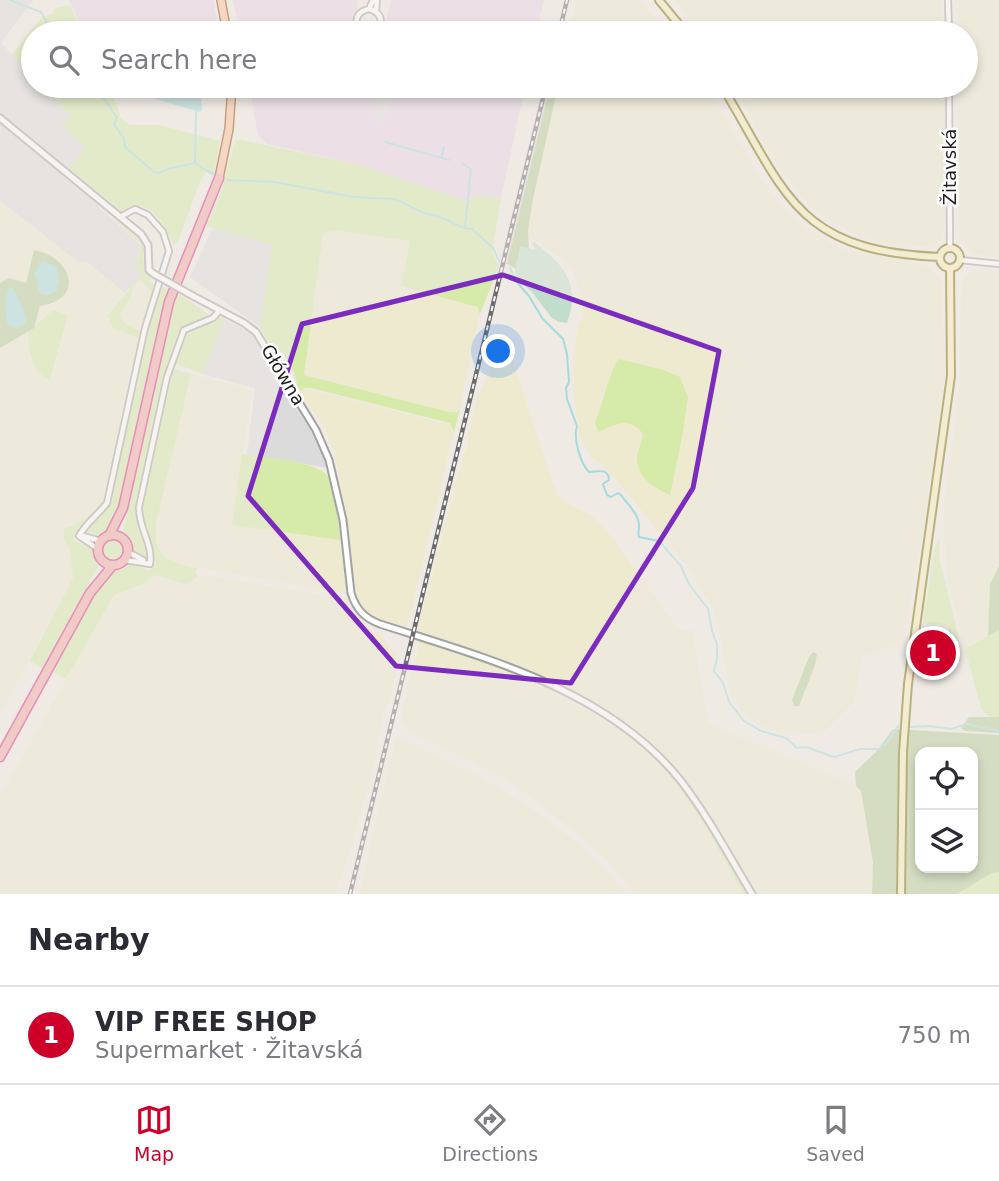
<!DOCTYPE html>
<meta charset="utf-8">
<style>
:root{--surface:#fff;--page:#f7f7f7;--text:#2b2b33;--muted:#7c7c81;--line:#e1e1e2;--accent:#cd0029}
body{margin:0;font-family:"DejaVu Sans",sans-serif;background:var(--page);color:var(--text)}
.controls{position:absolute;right:21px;bottom:21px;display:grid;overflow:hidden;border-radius:14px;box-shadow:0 4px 10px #0003}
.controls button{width:63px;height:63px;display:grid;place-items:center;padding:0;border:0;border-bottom:2px solid var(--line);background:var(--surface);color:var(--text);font:35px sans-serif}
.you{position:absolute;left:499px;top:352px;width:24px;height:24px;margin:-18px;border:5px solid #fff;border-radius:50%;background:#1a73e8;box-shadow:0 0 0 10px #1a73e833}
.badge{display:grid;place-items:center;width:46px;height:46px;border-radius:50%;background:var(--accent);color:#fff;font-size:23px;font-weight:700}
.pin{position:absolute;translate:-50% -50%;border:4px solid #fff;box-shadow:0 2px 7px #0006}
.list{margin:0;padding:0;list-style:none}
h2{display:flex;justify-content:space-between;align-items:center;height:91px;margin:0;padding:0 28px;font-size:30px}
h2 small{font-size:23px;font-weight:400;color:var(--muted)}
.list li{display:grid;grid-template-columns:46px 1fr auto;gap:21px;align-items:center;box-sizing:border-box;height:98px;padding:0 28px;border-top:2px solid var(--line)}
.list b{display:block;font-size:26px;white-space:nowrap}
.list p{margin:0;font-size:23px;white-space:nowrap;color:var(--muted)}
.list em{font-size:23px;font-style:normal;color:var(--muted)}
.icon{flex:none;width:38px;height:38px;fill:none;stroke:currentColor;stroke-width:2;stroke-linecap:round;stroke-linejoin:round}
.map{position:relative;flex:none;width:999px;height:894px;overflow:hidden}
.search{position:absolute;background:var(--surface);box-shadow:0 4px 10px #0003;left:21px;right:21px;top:21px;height:77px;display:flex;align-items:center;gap:18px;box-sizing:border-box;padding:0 24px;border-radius:38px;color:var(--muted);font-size:26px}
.sheet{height:189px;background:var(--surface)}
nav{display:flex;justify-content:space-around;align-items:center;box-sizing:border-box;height:98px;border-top:2px solid var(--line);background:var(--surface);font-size:19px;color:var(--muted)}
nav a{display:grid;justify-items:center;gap:4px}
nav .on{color:var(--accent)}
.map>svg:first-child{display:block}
.residential{fill:#dcdbdc}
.industrial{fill:#e8d6e9}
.farmland{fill:#eeead0;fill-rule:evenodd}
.grass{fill:#d6eaaa;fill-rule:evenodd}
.forest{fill:#b3cf99;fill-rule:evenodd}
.wetland{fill:#c1decb}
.parking{fill:#dedede}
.water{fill:#a4dcdd}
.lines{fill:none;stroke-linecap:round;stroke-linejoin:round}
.stream{stroke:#a4dcdd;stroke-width:2}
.minor-casing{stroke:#a2a2a2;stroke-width:8}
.tertiary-casing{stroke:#a2a2a2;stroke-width:9}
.secondary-casing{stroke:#776c04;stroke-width:10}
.primary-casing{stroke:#994800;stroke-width:10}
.trunk-casing{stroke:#dc2387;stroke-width:11}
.minor{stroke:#fff;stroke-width:4.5}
.tertiary{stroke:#fff;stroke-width:5}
.secondary{stroke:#faf0b8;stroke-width:6}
.primary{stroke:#fcc09d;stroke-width:7}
.trunk{stroke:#f2a6a6;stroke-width:8}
.rail-casing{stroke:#6c6c6c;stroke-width:4.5}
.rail{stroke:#fff;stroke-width:2;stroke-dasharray:5;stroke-linecap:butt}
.tertiary-bridge-casing{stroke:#a2a2a2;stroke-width:9;stroke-linecap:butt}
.tertiary-bridge{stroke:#fff;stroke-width:5}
.marked{fill:none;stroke:#7b2cbf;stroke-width:5;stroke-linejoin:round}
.labels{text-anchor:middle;stroke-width:5;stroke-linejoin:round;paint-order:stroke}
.street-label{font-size:18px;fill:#1e1e1e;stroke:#fff}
</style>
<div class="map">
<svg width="999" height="894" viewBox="0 0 999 894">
<rect width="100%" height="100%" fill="#efeae4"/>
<!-- residential -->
<path class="residential" d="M 0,0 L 33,0 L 1,43 L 33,76 L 33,86 L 42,86 L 71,116 L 87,148 L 69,168 L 103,197 L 98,206 L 141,246 L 137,258 L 141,276 L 125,293 L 87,262 L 78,262 L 0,201 Z
M 213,228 L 272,245 L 260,327 L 190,277 Z
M 224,319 L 250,332 L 257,339 L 313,430 L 329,468 L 247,455 L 255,388 L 203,374 Z"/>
<!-- industrial -->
<path class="industrial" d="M 69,0 L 213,0 L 220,33 L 90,33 L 80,23 Z
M 233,0 L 358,0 L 354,33 L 240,33 Z
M 391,0 L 544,0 L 536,33 L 383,33 Z
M 249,86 L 525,86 L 501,198 L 476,195 L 467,201 L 356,164 L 267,144 L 258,135 Z
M 543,86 L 550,86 L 507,264 L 500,263 Z"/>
<!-- farmland -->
<path class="farmland" d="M 576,0 L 639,0 L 670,33 L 569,33 Z
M 675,0 L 941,0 L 942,33 L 701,33 Z
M 959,0 L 999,0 L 999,258 L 973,253 L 961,240 L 958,232 L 959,86 L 966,86 L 966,33 L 959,33 Z
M 558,86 L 707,86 L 760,177 L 783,208 L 805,228 L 844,250 L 923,264 L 933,270 L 941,281 L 945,372 L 925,517 L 906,626 L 902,639 L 895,644 L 862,657 L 855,701 L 824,732 L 813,734 L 778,732 L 758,725 L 745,716 L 730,692 L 717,621 L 711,605 L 688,567 L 609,471 L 592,457 L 580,438 L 574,398 L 573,365 L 577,328 L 583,316 L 581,298 L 573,271 L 565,261 L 536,241 L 530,235 L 528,230 L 541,161 ZM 612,369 L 682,438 L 637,455 L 643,434 L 636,425 L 628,422 L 595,422 L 607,390 Z
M 734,86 L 945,86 L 947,119 L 944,229 L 940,242 L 929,247 L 882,243 L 850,232 L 813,210 L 779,169 Z
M 0,201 L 78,262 L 87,262 L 125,293 L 107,316 L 114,329 L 139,338 L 104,498 L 100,506 L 73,526 L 65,528 L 65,538 L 74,570 L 73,578 L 0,715 L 0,348 L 28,331 L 29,351 L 33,366 L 45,378 L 53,375 L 68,316 L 53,310 L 35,323 L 40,305 L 54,304 L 34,250 L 26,283 L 9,278 L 0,283 Z
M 331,230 L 411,241 L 401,287 L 472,305 L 480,311 L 459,411 L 449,412 L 304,375 L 323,234 Z
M 971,271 L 999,273 L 999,566 L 990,584 L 988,636 L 965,649 L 948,582 L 943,524 L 945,494 L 960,385 L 961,292 L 964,278 Z
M 140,280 L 150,290 L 150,302 L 141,333 L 125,324 L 118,315 L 131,297 L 132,289 Z
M 499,328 L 512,358 L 557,496 L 565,502 L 591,515 L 607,531 L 679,630 L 692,630 L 709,724 L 856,786 L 861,791 L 873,863 L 872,894 L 757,894 L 712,817 L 674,767 L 635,728 L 550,680 L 497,659 L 417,632 L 463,455 L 468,446 L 468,437 L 477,399 L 490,370 Z
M 191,374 L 246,388 L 252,392 L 232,524 L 340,540 L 348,594 L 182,565 L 166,559 L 161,552 L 156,535 L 156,525 Z
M 304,388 L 452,425 L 454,432 L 407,627 L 377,619 L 365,611 L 357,602 L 347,517 L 335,455 L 325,429 L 301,395 L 301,391 Z
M 159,575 L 186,584 L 203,575 L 348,599 L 353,616 L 357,620 L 382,637 L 397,655 L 400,661 L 389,701 L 383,715 L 375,759 L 353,842 L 335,894 L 0,894 L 0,796 L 112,598 L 117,593 Z
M 419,642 L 521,677 L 612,724 L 644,750 L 675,783 L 705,824 L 743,894 L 635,894 L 612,866 L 585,840 L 524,792 L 497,774 L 408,731 L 400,720 Z
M 395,739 L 402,739 L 484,779 L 528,806 L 573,839 L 604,867 L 627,894 L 359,894 Z"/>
<!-- grass -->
<path class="grass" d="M 70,5 L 79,25 L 72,33 L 33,33 L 33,76 L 12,54 L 41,18 L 52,14 L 55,8 Z
M 42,86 L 103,86 L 114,98 L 121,118 L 129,125 L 159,125 L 220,141 L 214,173 L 207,171 L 200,181 L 179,239 L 174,245 C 163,223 149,193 122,212 L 69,168 L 86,148 L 62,126 L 71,116 Z
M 236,139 L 356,164 L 467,201 L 475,195 L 501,198 L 492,252 L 499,266 L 480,314 L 477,307 L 401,286 L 410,241 L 331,230 L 323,234 L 304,375 L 449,412 L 457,412 L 460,409 L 454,432 L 450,423 L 311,388 L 304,388 L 301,391 L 297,387 C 296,373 290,362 281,352 L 274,352 L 260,327 L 272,245 L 206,226 L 220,194 Z
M 99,204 L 141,239 C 147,253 138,266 152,277 L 148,282 L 169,290 L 116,519 L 111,531 L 100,537 L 74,532 L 75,541 L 94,549 L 98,567 L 43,669 L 30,661 L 73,578 L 70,552 L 63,536 L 65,528 C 80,524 97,511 104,498 L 139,338 L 114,329 L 107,316 L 141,276 L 137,261 L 141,245 ZM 140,280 L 150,289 L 150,302 L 141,332 L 125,324 L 119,315 L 131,297 L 132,289 Z
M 176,293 C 184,297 210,314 214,320 L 221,317 L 228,319 L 224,319 L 203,374 L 174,363 L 173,369 L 191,374 L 156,525 C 154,558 169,563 197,568 L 195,573 L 199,576 L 186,584 L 156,575 L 143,584 L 114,595 L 66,679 L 52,671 L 102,579 L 112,569 C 119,568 123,565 129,564 C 137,562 143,569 150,571 L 155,564 L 154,560 L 134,552 L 123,530 Z
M 53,310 L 68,315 L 50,380 C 30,371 29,351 28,331 Z
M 618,359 L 664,370 L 680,377 L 688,397 L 682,438 L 670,495 C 654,488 636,477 637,457 C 638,449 642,442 643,434 C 629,416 616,424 598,432 L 595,422 C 604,402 607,378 618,359 Z
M 242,454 C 262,458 313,460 327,475 C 336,485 339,526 340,540 L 232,525 Z
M 939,538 L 940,561 L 959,639 L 949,641 L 948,626 L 923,623 L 935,548 Z
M102 551a11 11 0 1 1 22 0a11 11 0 1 1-22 0Z
M 999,630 L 999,717 C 990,717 986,716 981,708 L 965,649 Z
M 420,639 C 513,669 614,703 678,781 C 706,816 727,856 749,894 L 743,894 C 723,856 703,819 677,785 C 615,705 512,671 419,642 Z
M 999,872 L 999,894 L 957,894 L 992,873 Z"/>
<!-- forest -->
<path class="forest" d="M 550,86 L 558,86 L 533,199 L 528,230 L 529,253 L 518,270 L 507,264 Z
M 34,250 C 72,257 86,299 40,306 L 34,328 L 0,348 L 0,283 L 9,278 L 26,283 Z
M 999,566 L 999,630 L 988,636 L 990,584 Z
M 813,652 L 817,654 L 815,665 L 799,706 L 794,706 L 792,700 L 809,657 Z
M 969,717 L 999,717 L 999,733 L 965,731 L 961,728 Z
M 893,729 L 999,735 L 999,872 L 992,873 L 957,894 L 872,894 L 873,863 L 861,791 L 856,786 L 855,772 L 876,752 ZM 920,752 L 973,752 L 973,868 L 920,868 Z"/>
<!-- wetland -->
<path class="wetland" d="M 534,242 C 564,265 581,284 567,323 L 559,322 L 552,318 L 532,292 L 519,281 L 515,272 L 520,246 L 536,250 L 532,244 Z"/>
<!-- parking -->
<path class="parking" d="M 380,86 L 393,86 L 385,120 L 381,120 L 380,124 L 375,122 L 376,117 L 372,116 Z"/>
<!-- water -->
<path class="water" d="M 198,93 L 201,95 L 202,110 L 200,112 L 155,99 L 159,95 Z
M 42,261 L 57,266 L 59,282 L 56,291 L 48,295 L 40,293 L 37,285 L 39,283 L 34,274 Z
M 11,286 C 19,298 24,309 26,323 L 16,328 L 8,324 C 4,314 4,295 11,286 Z"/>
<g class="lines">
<!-- stream -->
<path class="stream" d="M 10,0 L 41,12 L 53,33
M 92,86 L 93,93 L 106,101 L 117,118 L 114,124 L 124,139 L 125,147 L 154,172 L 159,173 L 167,169 L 195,163 L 213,175
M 385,142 L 449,160
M 442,156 L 444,147
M 195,163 L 196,112
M 463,164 L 471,169 L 465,228
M 206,170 L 214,173
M 227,180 L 275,182 L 354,197 L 395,199 L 423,213 L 438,216 L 464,228 L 472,229 L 493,248 L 499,261
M 510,268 L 515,280 L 529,296 L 542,318 L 563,339 L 567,354 L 569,382 L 566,388 L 567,399 L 577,426 C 573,438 580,463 589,472 C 598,472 608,467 609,480 L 603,484 L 607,495 L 611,497 L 618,493 L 621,495 C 627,504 635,510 638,520 C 641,527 637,530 639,537 L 659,541 L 681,566 L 689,584 L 708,609 L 712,631 L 717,645 L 717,658 L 714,671 L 723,683 L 729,702 L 744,721 L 761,731 L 786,738 L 797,748 L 806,747 L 834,757 L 860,749 L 880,749 L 889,740 L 898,726
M 910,727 L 928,726 L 951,729 L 967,724 L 999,731"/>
<!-- minor casing -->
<g class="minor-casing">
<path id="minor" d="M 948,0 L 949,33
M 369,9 C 378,11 382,17 381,26 L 374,33
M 376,11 L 377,0
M 363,33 L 357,26 C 355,17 359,11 369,9 L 373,0
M 949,86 L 950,248
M 960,260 L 999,264
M 79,536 C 86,523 98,515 107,503 L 145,328 L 169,251 L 163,232 L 148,215 L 135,209 L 120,217
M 79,536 L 98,549
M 83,536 L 101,541
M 128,552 L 143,560
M 125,560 L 150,564
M 150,564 C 153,543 139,530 139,507 L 167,377 L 184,330 L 213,318 L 220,310"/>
</g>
<!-- tertiary casing -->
<g class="tertiary-casing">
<path id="tertiary" d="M 0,118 L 141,234 L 148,245 L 149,270 L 154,274
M 193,296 L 244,323 L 256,332 L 316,430 L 329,460 L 343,520 L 351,593 C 356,609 364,618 380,624 C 486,658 609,690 681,781 C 708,816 729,856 752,894"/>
</g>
<!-- secondary casing -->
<g class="secondary-casing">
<path id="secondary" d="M 659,0 L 686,33
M 722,86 C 787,195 796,251 940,257
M940 258a10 10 0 1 1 20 0a10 10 0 1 1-20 0Z
M 901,894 L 903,752 L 908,684 L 951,376 L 950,268"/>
</g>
<!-- primary casing -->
<g class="primary-casing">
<path id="primary" d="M 221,0 L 227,33
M 219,178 L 229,129 L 232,86"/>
</g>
<!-- trunk casing -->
<g class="trunk-casing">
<path id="trunk" d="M98 550a15 15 0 1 1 30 0a15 15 0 1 1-30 0Z
M 109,536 L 123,508 L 169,302 L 219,178
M 0,757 L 90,593 L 113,565"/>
</g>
<!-- minor -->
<use href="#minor" class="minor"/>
<!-- tertiary -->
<use href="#tertiary" class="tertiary"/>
<!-- secondary -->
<use href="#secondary" class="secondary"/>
<!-- primary -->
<use href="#primary" class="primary"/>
<!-- trunk -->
<use href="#trunk" class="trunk"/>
<!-- rail casing -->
<g class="rail-casing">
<path id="rail" d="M 559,33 L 567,0
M 350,894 L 546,86"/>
</g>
<!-- rail -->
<use href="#rail" class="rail"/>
<!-- tertiary-bridge casing -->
<g class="tertiary-bridge-casing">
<path id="tertiary-bridge" d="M 154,274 L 193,296"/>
</g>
<!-- tertiary-bridge -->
<use href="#tertiary-bridge" class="tertiary-bridge"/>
</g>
<!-- marked area -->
<path d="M0 0H999V894H0ZM 503,275 L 719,351 L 693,488 L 571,683 L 396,666 L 248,496 L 302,324 Z" fill="#efeae4" fill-opacity=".55" fill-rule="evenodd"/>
<path class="marked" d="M 503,275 L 719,351 L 693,488 L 571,683 L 396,666 L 248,496 L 302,324 Z"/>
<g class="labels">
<!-- street labels -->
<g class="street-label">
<text transform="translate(950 167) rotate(-90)" y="6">Žitavská</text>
<text transform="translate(283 375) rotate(59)" y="6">Główna</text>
</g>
</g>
</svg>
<div class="controls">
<button><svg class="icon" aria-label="locate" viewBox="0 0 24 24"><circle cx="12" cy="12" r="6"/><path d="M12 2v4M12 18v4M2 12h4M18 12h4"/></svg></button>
<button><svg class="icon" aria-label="layers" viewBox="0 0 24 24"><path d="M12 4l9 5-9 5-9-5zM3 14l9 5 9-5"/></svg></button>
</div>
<div class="you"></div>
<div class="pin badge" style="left:933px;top:653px">1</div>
<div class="search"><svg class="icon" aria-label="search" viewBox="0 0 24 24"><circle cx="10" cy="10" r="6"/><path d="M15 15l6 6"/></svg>Search here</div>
</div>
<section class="sheet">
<h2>Nearby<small></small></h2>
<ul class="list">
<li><span class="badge">1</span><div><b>VIP FREE SHOP</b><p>Supermarket · Žitavská</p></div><em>750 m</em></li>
</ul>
</section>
<nav>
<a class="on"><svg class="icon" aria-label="map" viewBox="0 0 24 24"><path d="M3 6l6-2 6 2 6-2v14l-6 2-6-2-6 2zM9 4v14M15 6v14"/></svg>Map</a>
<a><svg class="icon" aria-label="directions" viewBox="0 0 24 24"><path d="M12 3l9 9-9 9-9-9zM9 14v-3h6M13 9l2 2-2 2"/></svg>Directions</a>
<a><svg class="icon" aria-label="saved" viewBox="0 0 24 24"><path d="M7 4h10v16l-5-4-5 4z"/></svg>Saved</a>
</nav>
